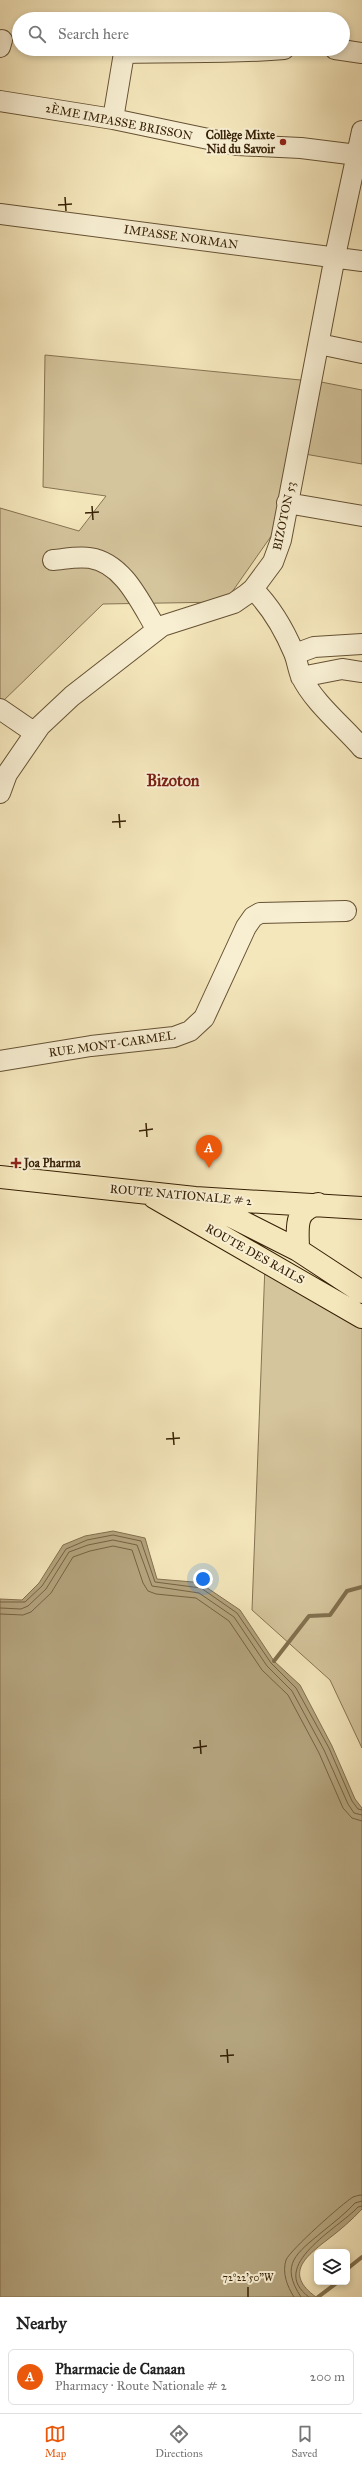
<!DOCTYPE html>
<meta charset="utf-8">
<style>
:root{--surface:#fff;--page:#f2f2f2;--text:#222;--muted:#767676;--line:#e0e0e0;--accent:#ea580c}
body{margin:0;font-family:"IM FELL Great Primer",serif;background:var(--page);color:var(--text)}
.controls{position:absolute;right:12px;bottom:12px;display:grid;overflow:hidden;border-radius:6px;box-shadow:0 2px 6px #0003}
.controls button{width:36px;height:36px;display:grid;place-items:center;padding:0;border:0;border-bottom:1px solid var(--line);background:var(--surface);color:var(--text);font:20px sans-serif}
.you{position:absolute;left:203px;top:1579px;width:14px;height:14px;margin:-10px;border:3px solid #fff;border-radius:50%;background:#1a73e8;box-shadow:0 0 0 6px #1a73e833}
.badge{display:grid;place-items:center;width:26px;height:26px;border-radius:50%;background:var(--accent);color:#fff;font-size:13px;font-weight:700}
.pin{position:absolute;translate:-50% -33px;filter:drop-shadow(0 1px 2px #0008)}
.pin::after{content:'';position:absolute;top:21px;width:14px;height:12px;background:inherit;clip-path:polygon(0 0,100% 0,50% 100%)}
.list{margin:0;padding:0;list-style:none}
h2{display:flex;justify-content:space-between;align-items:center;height:52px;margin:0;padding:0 16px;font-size:17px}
h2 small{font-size:13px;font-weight:400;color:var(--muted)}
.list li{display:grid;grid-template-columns:26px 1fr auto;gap:12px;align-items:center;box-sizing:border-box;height:56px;margin:0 8px 8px;padding:0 8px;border:1px solid var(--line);border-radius:6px}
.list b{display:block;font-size:15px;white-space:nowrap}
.list p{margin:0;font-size:13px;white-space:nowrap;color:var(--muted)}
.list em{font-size:13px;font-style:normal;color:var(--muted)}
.icon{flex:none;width:22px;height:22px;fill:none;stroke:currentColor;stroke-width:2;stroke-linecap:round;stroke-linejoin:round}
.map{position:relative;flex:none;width:362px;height:2297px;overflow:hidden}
.search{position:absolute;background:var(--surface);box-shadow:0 2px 6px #0003;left:12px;right:12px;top:12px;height:44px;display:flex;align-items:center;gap:10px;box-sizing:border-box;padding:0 14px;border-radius:22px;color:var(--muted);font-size:15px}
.sheet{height:116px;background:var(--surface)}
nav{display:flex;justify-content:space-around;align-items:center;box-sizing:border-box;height:56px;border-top:1px solid var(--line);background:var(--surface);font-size:11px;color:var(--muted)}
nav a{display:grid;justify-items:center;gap:2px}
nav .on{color:var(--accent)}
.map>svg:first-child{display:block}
.green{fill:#d5c59d;stroke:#867352}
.water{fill:#b4a47e;stroke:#82704e}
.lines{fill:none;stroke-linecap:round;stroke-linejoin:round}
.shore{stroke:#766242;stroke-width:1}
.stream{stroke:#82704e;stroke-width:4}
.minor-casing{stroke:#665234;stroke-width:22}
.major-casing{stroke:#372106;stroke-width:24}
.minor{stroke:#f8efd3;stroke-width:20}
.major{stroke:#f5e7bc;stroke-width:22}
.ticks{fill:none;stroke:#372106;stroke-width:1.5}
.poi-dot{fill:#8f2418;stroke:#f8efd3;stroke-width:1.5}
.labels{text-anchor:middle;stroke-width:4;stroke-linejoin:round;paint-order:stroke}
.street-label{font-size:12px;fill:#372106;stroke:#f8efd3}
.poi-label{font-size:12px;font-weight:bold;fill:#372106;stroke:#f8efd3;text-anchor:end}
.district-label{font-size:16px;font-weight:bold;fill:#7a1f14;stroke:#f8efd3}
.ticks-label{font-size:10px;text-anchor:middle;fill:#372106;stroke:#f8efd3;stroke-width:4;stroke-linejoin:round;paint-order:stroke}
</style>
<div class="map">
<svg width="362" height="2297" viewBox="0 0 362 2297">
<rect width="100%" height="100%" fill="#f5e7bc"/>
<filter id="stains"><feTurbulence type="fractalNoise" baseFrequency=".005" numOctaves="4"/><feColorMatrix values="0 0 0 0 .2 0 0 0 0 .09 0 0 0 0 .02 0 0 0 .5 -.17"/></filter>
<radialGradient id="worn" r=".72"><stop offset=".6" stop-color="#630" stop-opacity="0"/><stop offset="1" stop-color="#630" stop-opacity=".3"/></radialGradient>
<!-- green -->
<path class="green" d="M 45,355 L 321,382 L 362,390 L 362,464 L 299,453 L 288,512 L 225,602 L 103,604 L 0,704 L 0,508 L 79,531 L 106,496 L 43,487 Z
M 265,1265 L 362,1326 L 362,1748 L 330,1680 L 252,1610 Z"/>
<!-- water -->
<path class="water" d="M 113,1531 L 145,1538 L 157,1579 L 193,1582 L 203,1585 L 240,1610 L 274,1661 L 300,1685 L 332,1746 L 355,1799 L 362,1808 L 362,2209 C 352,2220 339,2231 327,2240 C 305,2257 284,2274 316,2297 L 0,2297 L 0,1599 L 22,1600 L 39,1583 L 63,1545 L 85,1536 Z"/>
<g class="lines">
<!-- shore -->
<path class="shore" d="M 0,1602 L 25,1602 L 42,1586 L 66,1549 L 87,1540 L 113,1535 L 141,1541 L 155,1582 L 201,1588 L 237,1613 L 271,1663 L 296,1688 L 329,1748 L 352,1801 L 358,1809 L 362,1810
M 0,1608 L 21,1609 L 28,1606 L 46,1589 L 69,1552 L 88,1545 L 113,1540 L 137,1545 L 152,1586 L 199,1593 L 234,1617 L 267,1666 L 292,1691 L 324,1750 L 348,1804 L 354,1813 L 362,1815
M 0,1614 L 23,1615 L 31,1612 L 51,1593 L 73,1557 L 90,1551 L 113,1546 L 132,1550 L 143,1583 L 148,1591 L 156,1594 L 196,1598 L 229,1621 L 262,1670 L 288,1695 L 319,1753 L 343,1808 L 352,1818 L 362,1821
M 294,2297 C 287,2286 282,2273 286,2260 C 290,2250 343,2203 353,2197 C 356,2196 359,2195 362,2195
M 301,2297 C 279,2264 297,2253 322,2232 C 333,2223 345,2214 355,2203 L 362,2201
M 309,2297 C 266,2266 339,2228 358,2207 L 362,2206"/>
<!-- stream -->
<path class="stream" d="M 274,1661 L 309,1616 L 330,1615 L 347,1591 L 362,1587
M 347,2269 L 362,2257
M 318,2297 L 338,2282"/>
<!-- minor casing -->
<g class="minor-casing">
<path id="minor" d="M 0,47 L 2,40
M 335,49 L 362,53
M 0,101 L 113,119 L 237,145 L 301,148 L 357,155
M 113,119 L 124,53 C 177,51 231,54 284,49
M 0,214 L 362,261
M 319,344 L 362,353
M 287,503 L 362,516
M 53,560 C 65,559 78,556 90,558 C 124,563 141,604 157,630
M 253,589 C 272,608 284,629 294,653 C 297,660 298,669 301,676 C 313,702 344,727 362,748
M 295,654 L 314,647 L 362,644
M 301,677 L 342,669 L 362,672
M 0,709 L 35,733
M 0,793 L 7,774 L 40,726 L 72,696 L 162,626 L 234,603 L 247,594 L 253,589 L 273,562 L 281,540 L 335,256 L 362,131
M 0,1061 L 91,1046 L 174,1037 L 190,1031 L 204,1018 L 246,927 L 253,917 L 260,913 L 346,911"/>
</g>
<!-- major casing -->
<g class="major-casing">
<path id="major" d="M 0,1177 L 195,1198 L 362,1208
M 154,1197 L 362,1317
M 203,1202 L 298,1250 L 362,1292
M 298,1250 C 298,1228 293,1211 318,1204"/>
</g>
<!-- minor -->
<use href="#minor" class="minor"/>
<!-- major -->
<use href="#major" class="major"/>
</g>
<!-- ticks -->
<path class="ticks" d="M 65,197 L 66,211M 58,205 L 72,204M 92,506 L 93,520M 85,513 L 99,512M 119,814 L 120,828M 112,822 L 126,821M 146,1123 L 147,1137M 139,1131 L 153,1129M 173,1432 L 174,1445M 166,1439 L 180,1438M 200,1740 L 201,1754M 193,1748 L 207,1746M 227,2049 L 228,2063M 220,2056 L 234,2055M 248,2287 L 248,2297"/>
<!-- markers -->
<g class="poi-dot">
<circle cx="283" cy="142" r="4"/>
<path d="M14 1157h4v4h4v4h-4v4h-4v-4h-4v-4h4z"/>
</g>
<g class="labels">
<!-- street labels -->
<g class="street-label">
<text transform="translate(119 122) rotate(11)" y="4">2ÈME IMPASSE BRISSON</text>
<text transform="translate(181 237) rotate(8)" y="4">IMPASSE NORMAN</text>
<text transform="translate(284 516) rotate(-78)" y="4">BIZOTON 53</text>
<text transform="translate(112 1044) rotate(-8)" y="4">RUE MONT-CARMEL</text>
<text transform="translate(181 1195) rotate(5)" y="4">ROUTE NATIONALE # 2</text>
<text transform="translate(255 1254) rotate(29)" y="4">ROUTE DES RAILS</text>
</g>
<!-- poi labels -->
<g class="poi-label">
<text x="275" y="139">Collège Mixte<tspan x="275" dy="14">Nid du Savoir</tspan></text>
<text x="24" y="1167" text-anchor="start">Joa Pharma</text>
</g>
<!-- district labels -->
<g class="district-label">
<text x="173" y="786">Bizoton</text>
</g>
</g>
<g class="ticks-label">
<text x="248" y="2281">72°22'50"W</text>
</g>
<rect width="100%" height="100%" filter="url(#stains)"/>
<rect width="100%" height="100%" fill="url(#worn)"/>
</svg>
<div class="controls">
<button><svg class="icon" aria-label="layers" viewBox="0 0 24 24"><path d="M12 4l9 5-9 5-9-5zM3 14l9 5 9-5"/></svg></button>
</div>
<div class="you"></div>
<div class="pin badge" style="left:209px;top:1168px">A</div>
<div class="search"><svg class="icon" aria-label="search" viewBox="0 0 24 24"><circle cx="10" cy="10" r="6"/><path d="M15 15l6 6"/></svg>Search here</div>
</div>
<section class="sheet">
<h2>Nearby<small></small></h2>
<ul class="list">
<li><span class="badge">A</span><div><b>Pharmacie de Canaan</b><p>Pharmacy · Route Nationale # 2</p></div><em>200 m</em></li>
</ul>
</section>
<nav>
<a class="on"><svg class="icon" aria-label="map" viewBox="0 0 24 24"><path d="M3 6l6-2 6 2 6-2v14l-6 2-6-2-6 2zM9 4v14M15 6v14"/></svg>Map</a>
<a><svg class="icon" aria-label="directions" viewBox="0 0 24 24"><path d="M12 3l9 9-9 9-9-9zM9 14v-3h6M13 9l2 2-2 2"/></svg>Directions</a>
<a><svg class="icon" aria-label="saved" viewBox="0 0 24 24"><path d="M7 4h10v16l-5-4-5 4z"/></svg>Saved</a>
</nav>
